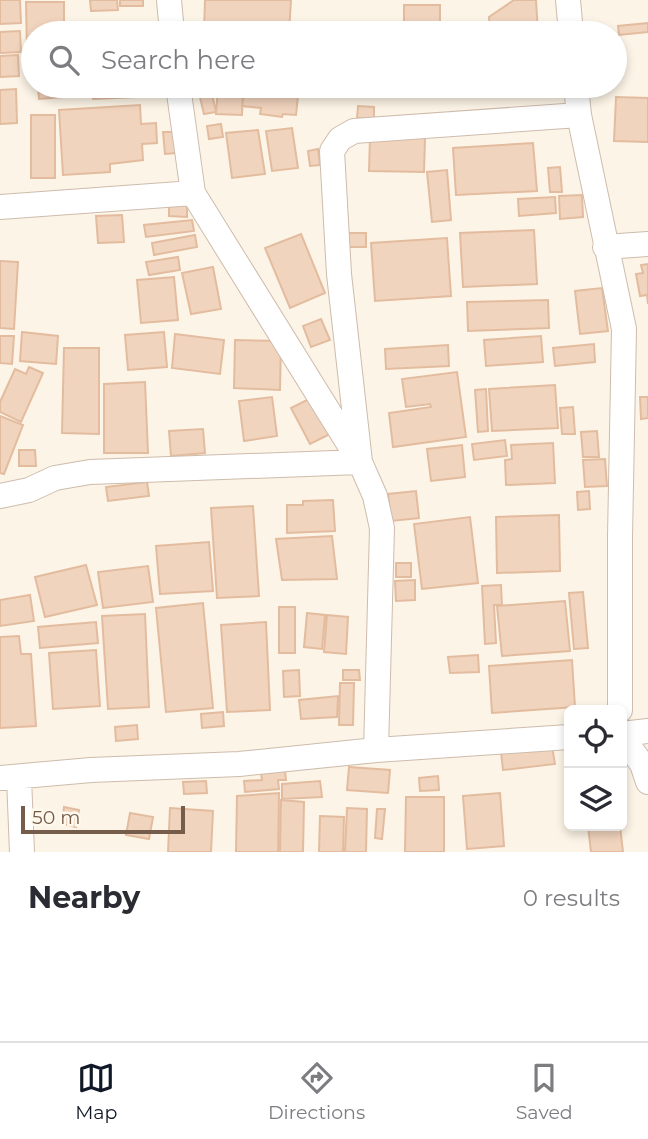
<!DOCTYPE html>
<style>
:root{--surface:#fff;--page:#f2f2f3;--text:#2b2b33;--muted:#7c7c81;--line:#e1e1e2;--accent:#111827}
body{margin:0;font-family:Montserrat,sans-serif;background:var(--page);color:var(--text)}
.controls{position:absolute;right:21px;bottom:21px;display:grid;overflow:hidden;border-radius:10px;box-shadow:0 4px 10px #0003}
.controls button{width:63px;height:63px;display:grid;place-items:center;padding:0;border:0;border-bottom:2px solid var(--line);background:var(--surface);color:var(--text);font:35px sans-serif}
.scale{position:absolute;left:21px;bottom:18px;width:164px;box-sizing:border-box;padding-left:7px;border:4px solid #755c4b;border-top:0;font-size:19px;line-height:24px;white-space:nowrap;color:#755c4b;-webkit-text-stroke:5px #fff8ed;paint-order:stroke}
.list{margin:0;padding:0;list-style:none}
h2{display:flex;justify-content:space-between;align-items:center;height:91px;margin:0;padding:0 28px;font-size:30px}
h2 small{font-size:23px;font-weight:400;color:var(--muted)}
.icon{flex:none;width:38px;height:38px;fill:none;stroke:currentColor;stroke-width:2;stroke-linecap:round;stroke-linejoin:round}
.map{position:relative;flex:none;width:648px;height:852px;overflow:hidden}
.search{position:absolute;background:var(--surface);box-shadow:0 4px 10px #0003;left:21px;right:21px;top:21px;height:77px;display:flex;align-items:center;gap:18px;box-sizing:border-box;padding:0 24px;border-radius:38px;color:var(--muted);font-size:26px}
.sheet{height:189px;background:var(--surface)}
nav{display:flex;justify-content:space-around;align-items:center;box-sizing:border-box;height:98px;border-top:2px solid var(--line);background:var(--surface);font-size:19px;color:var(--muted)}
nav a{display:grid;justify-items:center;gap:4px}
nav .on{color:var(--accent)}
.map>svg:first-child{display:block}
.building{fill:#f1d4be;stroke:#e3bc9f;stroke-width:2}
.lines{fill:none;stroke-linecap:round;stroke-linejoin:round}
.minor-casing{stroke:#cebcad;stroke-width:26}
.minor{stroke:#fff;stroke-width:24}
</style>
<div class="map">
<svg width="648" height="852" viewBox="0 0 648 852">
<rect width="100%" height="100%" fill="#fcf4e6"/>
<!-- building -->
<path class="building" d="M 0,0 L 20,0 L 21,23 L 0,24 Z
M 90,0 L 117,0 L 118,10 L 91,11 Z
M 120,0 L 143,0 L 143,6 L 120,6 Z
M 205,0 L 291,0 L 289,33 L 204,33 Z
M 514,0 L 536,0 L 538,33 L 490,33 L 489,17 Z
M 26,2 L 64,2 L 64,33 L 33,33 L 33,50 L 27,50 Z
M 404,5 L 440,5 L 440,33 L 425,33 L 425,28 L 404,28 Z
M 648,23 L 648,32 L 619,35 L 618,26 Z
M 20,31 L 21,52 L 0,53 L 0,32 Z
M 18,55 L 19,76 L 0,77 L 0,56 Z
M 38,86 L 88,86 L 89,95 L 39,99 Z
M 93,86 L 134,86 L 135,97 L 93,99 Z
M 209,86 L 243,86 L 242,115 L 216,114 L 218,87 Z
M 245,86 L 299,86 L 296,115 L 283,114 L 282,117 L 260,114 L 261,108 L 242,106 Z
M 16,89 L 17,123 L 0,124 L 0,90 Z
M 211,90 L 216,112 L 204,114 L 199,93 Z
M 616,97 L 648,98 L 648,142 L 614,141 Z
M 140,105 L 141,124 L 156,123 L 157,143 L 142,144 L 143,160 L 110,164 L 110,172 L 63,175 L 59,110 Z
M 358,106 L 374,107 L 374,119 L 357,118 Z
M 31,115 L 55,115 L 55,178 L 31,178 Z
M 221,124 L 223,137 L 209,139 L 207,126 Z
M 292,128 L 298,168 L 272,171 L 266,131 Z
M 258,130 L 265,174 L 232,178 L 226,133 Z
M 163,132 L 176,132 L 177,153 L 165,154 Z
M 370,137 L 425,138 L 424,172 L 369,171 Z
M 533,143 L 537,191 L 456,195 L 453,148 Z
M 318,149 L 320,165 L 310,166 L 308,151 Z
M 560,167 L 562,192 L 550,192 L 548,168 Z
M 447,170 L 451,220 L 432,222 L 427,172 Z
M 582,195 L 583,217 L 560,219 L 559,196 Z
M 555,197 L 556,213 L 519,216 L 518,199 Z
M 187,199 L 187,217 L 169,216 L 169,200 Z
M 122,215 L 124,242 L 98,243 L 96,216 Z
M 192,220 L 194,231 L 146,237 L 144,225 Z
M 534,230 L 537,284 L 463,287 L 460,233 Z
M 348,233 L 366,233 L 366,247 L 349,247 Z
M 301,234 L 325,293 L 290,308 L 265,248 Z
M 195,235 L 197,247 L 154,255 L 152,243 Z
M 447,238 L 451,296 L 375,301 L 371,243 Z
M 178,257 L 180,270 L 149,275 L 146,262 Z
M 0,261 L 18,262 L 14,329 L 0,328 Z
M 648,264 L 648,304 L 647,295 L 640,296 L 636,274 L 643,273 L 641,265 Z
M 213,267 L 221,309 L 191,314 L 182,273 Z
M 174,277 L 178,320 L 141,323 L 137,280 Z
M 602,288 L 608,331 L 580,334 L 575,291 Z
M 548,300 L 549,328 L 468,331 L 467,302 Z
M 321,319 L 330,340 L 311,347 L 303,326 Z
M 22,332 L 58,336 L 56,364 L 20,361 Z
M 164,332 L 167,367 L 128,370 L 125,335 Z
M 175,334 L 224,340 L 220,374 L 172,368 Z
M 0,336 L 14,336 L 12,364 L 0,363 Z
M 541,336 L 543,362 L 486,366 L 484,340 Z
M 235,340 L 281,341 L 280,390 L 234,388 Z
M 594,344 L 595,362 L 555,366 L 553,348 Z
M 448,345 L 449,366 L 386,369 L 385,349 Z
M 64,348 L 99,348 L 99,434 L 62,433 Z
M 29,367 L 43,373 L 21,422 L 0,412 L 0,402 L 15,369 L 26,374 Z
M 457,372 L 466,437 L 393,447 L 389,413 L 431,407 L 430,404 L 406,407 L 402,379 Z
M 145,382 L 148,453 L 104,453 L 104,384 Z
M 555,385 L 558,428 L 492,431 L 489,389 Z
M 486,389 L 488,431 L 478,432 L 475,390 Z
M 272,397 L 277,436 L 244,441 L 239,401 Z
M 640,397 L 648,397 L 648,418 L 641,419 Z
M 311,398 L 330,434 L 310,444 L 291,408 Z
M 573,407 L 575,434 L 562,434 L 560,408 Z
M 0,416 L 23,425 L 4,474 L 0,473 Z
M 203,429 L 205,453 L 171,456 L 169,431 Z
M 597,431 L 599,457 L 583,457 L 581,432 Z
M 505,440 L 507,456 L 474,460 L 472,444 Z
M 553,443 L 555,483 L 506,485 L 505,460 L 512,459 L 511,445 Z
M 462,445 L 465,477 L 431,481 L 427,449 Z
M 19,450 L 35,450 L 36,466 L 19,466 Z
M 605,459 L 607,486 L 585,487 L 583,460 Z
M 147,482 L 149,496 L 108,501 L 106,487 Z
M 416,491 L 419,518 L 391,521 L 388,494 Z
M 589,491 L 590,509 L 578,510 L 577,492 Z
M 333,500 L 335,531 L 287,533 L 287,505 L 303,505 L 303,501 Z
M 253,506 L 259,596 L 217,598 L 211,508 Z
M 559,515 L 560,571 L 497,573 L 496,517 Z
M 470,517 L 478,583 L 422,589 L 414,524 Z
M 332,536 L 337,579 L 282,580 L 276,539 Z
M 209,542 L 213,591 L 160,594 L 156,546 Z
M 396,563 L 411,563 L 411,577 L 396,577 Z
M 86,565 L 97,605 L 45,617 L 35,577 Z
M 148,566 L 153,602 L 103,608 L 98,572 Z
M 415,580 L 415,600 L 396,601 L 395,581 Z
M 501,585 L 502,605 L 494,605 L 496,643 L 485,644 L 482,586 Z
M 583,592 L 588,648 L 574,649 L 569,593 Z
M 30,595 L 34,621 L 0,626 L 0,600 Z
M 565,601 L 570,651 L 502,656 L 497,606 Z
M 203,603 L 213,708 L 166,712 L 156,608 Z
M 279,607 L 295,607 L 295,653 L 279,653 Z
M 307,613 L 325,615 L 322,649 L 304,647 Z
M 145,614 L 149,707 L 108,709 L 102,616 Z
M 327,615 L 348,617 L 346,654 L 324,652 Z
M 96,622 L 98,643 L 40,648 L 38,627 Z
M 266,622 L 270,710 L 227,712 L 221,625 Z
M 19,636 L 21,654 L 31,654 L 36,726 L 0,728 L 0,637 Z
M 96,650 L 100,706 L 53,709 L 49,653 Z
M 478,655 L 479,672 L 450,673 L 448,657 Z
M 572,660 L 575,707 L 492,713 L 489,666 Z
M 299,670 L 300,696 L 284,697 L 283,671 Z
M 343,670 L 359,670 L 360,680 L 343,680 Z
M 340,683 L 354,683 L 353,725 L 339,725 Z
M 338,696 L 337,717 L 301,719 L 299,700 Z
M 223,712 L 224,726 L 202,728 L 201,714 Z
M 137,725 L 138,739 L 116,741 L 115,727 Z
M 552,746 L 555,764 L 503,770 L 501,752 Z
M 349,767 L 390,770 L 388,793 L 347,790 Z
M 285,771 L 286,780 L 278,780 L 279,789 L 245,792 L 244,781 L 262,780 L 261,773 Z
M 438,776 L 439,790 L 420,791 L 419,778 Z
M 206,781 L 207,793 L 184,794 L 183,782 Z
M 320,781 L 322,797 L 282,799 L 282,784 Z
M 279,793 L 278,852 L 236,852 L 237,796 Z
M 500,793 L 504,846 L 467,849 L 463,796 Z
M 406,797 L 444,797 L 444,852 L 405,852 Z
M 281,800 L 304,802 L 303,852 L 280,852 Z
M 64,807 L 79,810 L 76,827 L 62,824 Z
M 170,808 L 213,811 L 211,852 L 168,852 Z
M 347,808 L 367,809 L 366,852 L 345,852 Z
M 377,809 L 385,809 L 382,839 L 375,838 Z
M 130,813 L 153,817 L 149,839 L 126,835 Z
M 320,816 L 344,817 L 343,852 L 319,852 Z
M 588,826 L 620,826 L 623,852 L 591,852 Z"/>
<g class="lines">
<!-- minor casing -->
<g class="minor-casing">
<path id="minor" d="M 169,0 L 172,33
M 568,0 L 571,33
M 178,86 L 193,193 L 360,462 L 375,496 L 382,528 L 376,750
M 576,86 L 579,115 L 624,329 L 620,537 L 620,710
M 0,207 L 193,193
M 605,247 L 648,244
M 0,496 L 29,490 L 55,478 L 90,472 L 360,462 L 339,274 L 332,151 L 340,139 L 354,131 L 579,115
M 622,734 L 648,731
M 622,737 L 642,764 L 648,782
M 0,778 L 91,770 L 239,764 L 376,750 L 569,737
M 19,778 L 22,852"/>
</g>
<!-- minor -->
<use href="#minor" class="minor"/>
</g>
</svg>
<div class="controls">
<button><svg class="icon" aria-label="locate" viewBox="0 0 24 24"><circle cx="12" cy="12" r="6"/><path d="M12 2v4M12 18v4M2 12h4M18 12h4"/></svg></button>
<button><svg class="icon" aria-label="layers" viewBox="0 0 24 24"><path d="M12 4l9 5-9 5-9-5zM3 14l9 5 9-5"/></svg></button>
</div>
<div class="scale">50 m</div>
<div class="search"><svg class="icon" aria-label="search" viewBox="0 0 24 24"><circle cx="10" cy="10" r="6"/><path d="M15 15l6 6"/></svg>Search here</div>
</div>
<section class="sheet">
<h2>Nearby<small>0 results</small></h2>
<ul class="list">
</ul>
</section>
<nav>
<a class="on"><svg class="icon" aria-label="map" viewBox="0 0 24 24"><path d="M3 6l6-2 6 2 6-2v14l-6 2-6-2-6 2zM9 4v14M15 6v14"/></svg>Map</a>
<a><svg class="icon" aria-label="directions" viewBox="0 0 24 24"><path d="M12 3l9 9-9 9-9-9zM9 14v-3h6M13 9l2 2-2 2"/></svg>Directions</a>
<a><svg class="icon" aria-label="saved" viewBox="0 0 24 24"><path d="M7 4h10v16l-5-4-5 4z"/></svg>Saved</a>
</nav>
